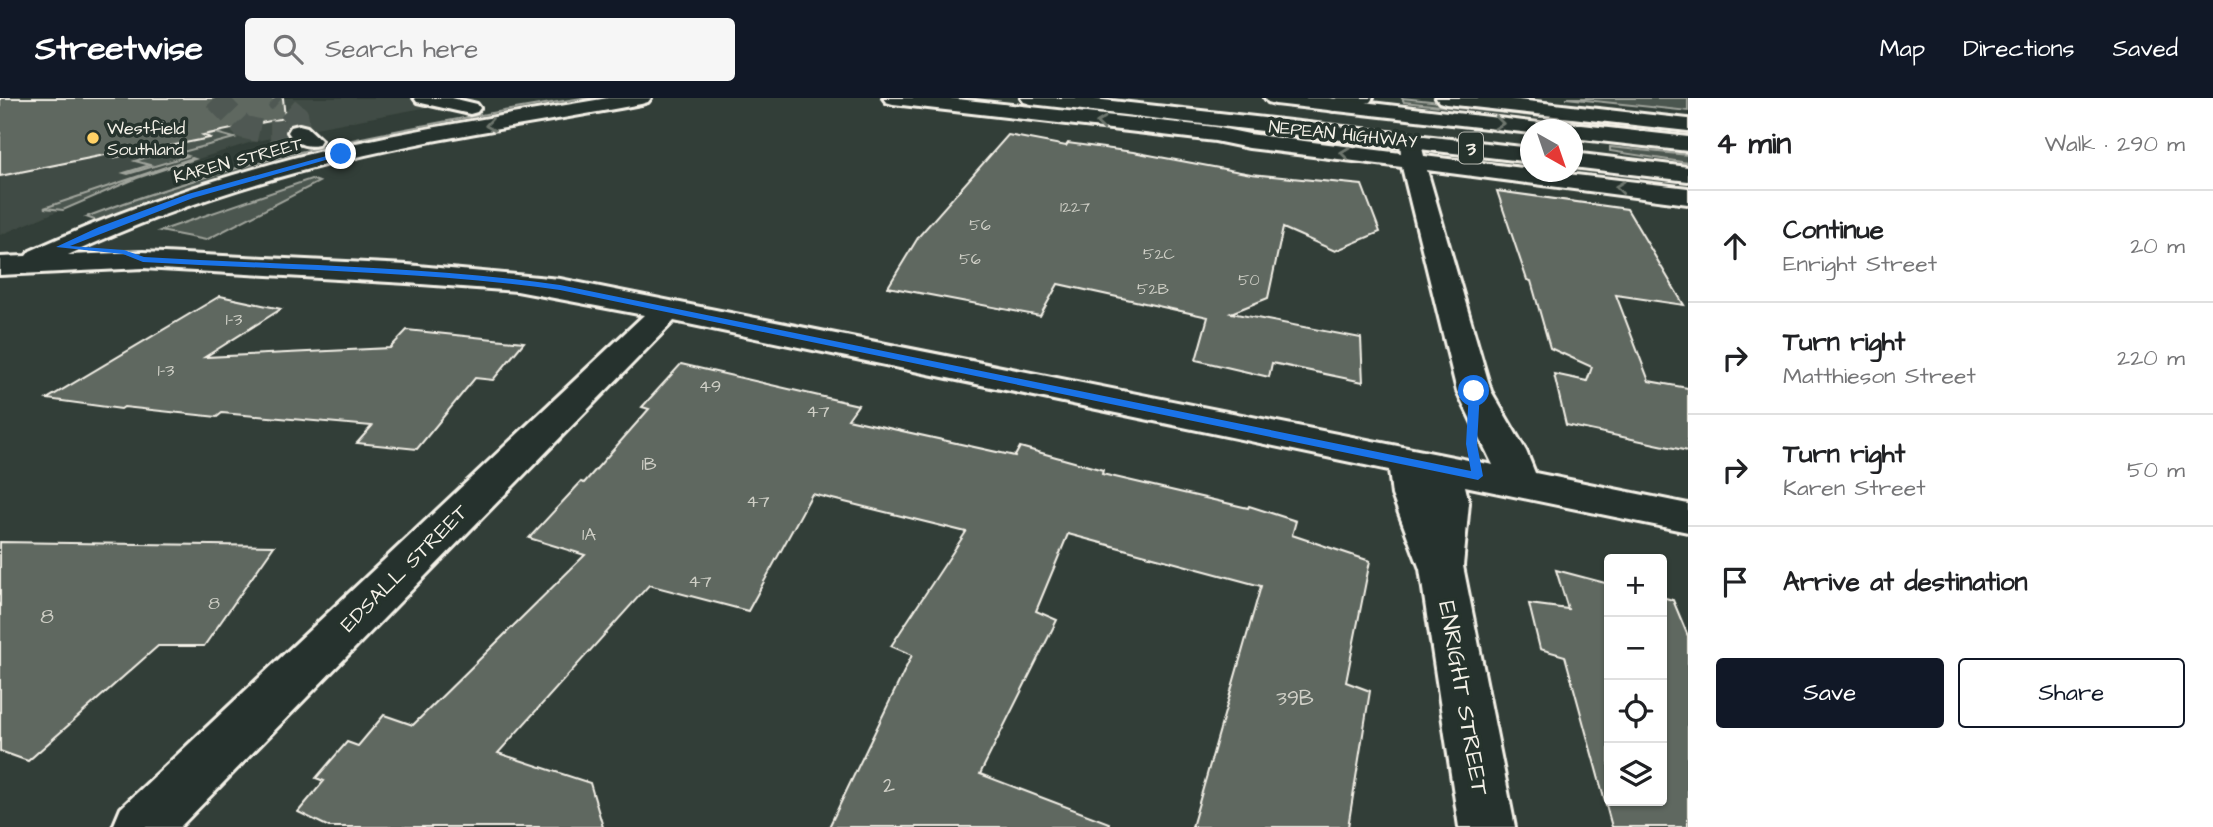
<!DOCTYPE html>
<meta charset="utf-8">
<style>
:root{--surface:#fff;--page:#f6f6f6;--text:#202124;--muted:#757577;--line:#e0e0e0;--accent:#111827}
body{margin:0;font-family:"Architects Daughter",sans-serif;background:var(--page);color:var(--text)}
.controls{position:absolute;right:21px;bottom:21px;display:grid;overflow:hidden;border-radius:7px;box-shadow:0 2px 5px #0004}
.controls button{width:63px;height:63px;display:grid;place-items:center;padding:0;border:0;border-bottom:2px solid var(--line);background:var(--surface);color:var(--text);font:35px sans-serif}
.compass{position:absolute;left:1520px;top:21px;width:63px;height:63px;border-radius:50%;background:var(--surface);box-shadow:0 2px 5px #0004;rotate:140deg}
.stop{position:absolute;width:21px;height:21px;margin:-16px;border:5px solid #1a73e8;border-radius:50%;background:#fff}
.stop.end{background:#1a73e8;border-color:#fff;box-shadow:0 2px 7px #0008}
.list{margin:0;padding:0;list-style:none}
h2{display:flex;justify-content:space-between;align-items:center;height:91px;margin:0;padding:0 28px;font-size:30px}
h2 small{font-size:23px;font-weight:400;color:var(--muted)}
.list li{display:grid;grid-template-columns:46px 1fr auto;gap:21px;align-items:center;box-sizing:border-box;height:112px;padding:0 28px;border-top:2px solid var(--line)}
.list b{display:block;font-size:26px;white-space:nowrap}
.list p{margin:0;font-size:23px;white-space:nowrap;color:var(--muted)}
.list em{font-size:23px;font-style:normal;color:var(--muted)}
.actions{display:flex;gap:14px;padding:21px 28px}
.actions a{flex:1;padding:16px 0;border:2px solid var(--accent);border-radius:7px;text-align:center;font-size:24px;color:var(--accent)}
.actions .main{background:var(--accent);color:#fff}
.icon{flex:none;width:38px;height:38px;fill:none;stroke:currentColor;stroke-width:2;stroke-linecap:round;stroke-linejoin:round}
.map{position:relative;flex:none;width:1688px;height:729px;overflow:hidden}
header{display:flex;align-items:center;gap:42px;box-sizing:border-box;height:98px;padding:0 35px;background:var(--accent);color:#fff}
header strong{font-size:33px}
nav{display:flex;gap:38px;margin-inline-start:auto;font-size:24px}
.search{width:490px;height:63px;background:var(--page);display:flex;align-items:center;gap:18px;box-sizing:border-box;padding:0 24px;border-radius:7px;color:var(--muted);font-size:26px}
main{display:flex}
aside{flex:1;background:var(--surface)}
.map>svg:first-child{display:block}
.built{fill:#404b44}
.green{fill:#4c564f;stroke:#a0a49c;stroke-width:2}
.building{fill:#5f6861;stroke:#f4f1e8;stroke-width:2}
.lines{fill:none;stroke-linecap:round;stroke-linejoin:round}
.minor-tunnel{stroke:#4f5952;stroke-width:23;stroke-dasharray:23 11;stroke-linecap:butt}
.minor-casing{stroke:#f4f1e8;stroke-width:6}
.highway-casing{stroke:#f4f1e8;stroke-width:6}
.minor{fill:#26332d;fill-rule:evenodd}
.highway{fill:#26332d;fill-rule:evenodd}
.oneway{stroke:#6e766e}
.route{fill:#1a73e8}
.poi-dot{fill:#ffd166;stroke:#26332d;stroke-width:2.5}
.labels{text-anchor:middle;stroke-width:7;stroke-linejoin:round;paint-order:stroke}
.far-number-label{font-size:16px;fill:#cfcfc6}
.far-poi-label{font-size:18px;fill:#f4f1e8;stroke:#26332d;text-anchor:start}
.far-street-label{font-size:18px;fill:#f4f1e8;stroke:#26332d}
.number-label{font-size:18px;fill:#cfcfc6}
.shield{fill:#26332d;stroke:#b6b8b0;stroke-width:2}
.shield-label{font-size:19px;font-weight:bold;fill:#f4f1e8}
.street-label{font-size:21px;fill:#f4f1e8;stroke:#26332d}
.near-number-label{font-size:21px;fill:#cfcfc6}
.near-street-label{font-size:24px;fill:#f4f1e8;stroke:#26332d}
</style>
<header>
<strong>Streetwise</strong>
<div class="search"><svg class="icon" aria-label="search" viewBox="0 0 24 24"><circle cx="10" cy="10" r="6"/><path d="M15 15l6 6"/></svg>Search here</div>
<nav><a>Map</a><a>Directions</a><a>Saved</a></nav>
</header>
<main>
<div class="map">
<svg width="1688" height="729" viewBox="0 0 1688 729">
<rect width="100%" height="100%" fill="#323e38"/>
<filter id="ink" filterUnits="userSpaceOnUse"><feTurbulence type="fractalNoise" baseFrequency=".0143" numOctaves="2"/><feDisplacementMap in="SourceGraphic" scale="14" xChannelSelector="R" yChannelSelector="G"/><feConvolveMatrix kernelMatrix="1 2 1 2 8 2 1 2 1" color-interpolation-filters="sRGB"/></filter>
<g filter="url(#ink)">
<!-- built -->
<path class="built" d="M 0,0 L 477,0 L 305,32 L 249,45 L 137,80 L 0,137 Z"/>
<!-- green -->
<path class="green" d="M 582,0 L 614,0 C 526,15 438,27 351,46 C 265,65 180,92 97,123 L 86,119 C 245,58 414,27 582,0 Z
M 1402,0 L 1688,30 L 1688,35 L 1404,4 Z
M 1566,0 L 1688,0 L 1688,13 Z
M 216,35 L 234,40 L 179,55 L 188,58 L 128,76 L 124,75 L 150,67 L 135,63 L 148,59 L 139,54 L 161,50 L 158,46 Z
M 1610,49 L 1688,57 L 1688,65 L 1610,53 Z
M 192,60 L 195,61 L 137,80 L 63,112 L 44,110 Z
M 311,81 L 319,84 L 206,142 L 160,133 Z"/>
<!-- building -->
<path class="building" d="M 0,0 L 283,0 L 285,20 L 203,37 L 210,40 L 111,60 L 110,56 L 0,78 Z
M 1008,37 L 1066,48 L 1068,45 L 1133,54 L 1251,76 L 1362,87 L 1380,134 L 1335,153 L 1283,130 L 1268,200 L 1231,215 L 1361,240 L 1363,284 L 1272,265 L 1269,279 L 1196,262 L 1208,219 L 1058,186 L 1040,218 L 888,189 L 919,138 Z
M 1497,93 L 1627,111 L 1684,207 L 1616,197 L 1649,283 L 1688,290 L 1688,353 L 1566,327 L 1554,276 L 1587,283 L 1592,269 L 1550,250 L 1531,183 L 1527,182 Z
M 220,198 L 281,211 L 205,259 L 390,250 L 407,232 L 524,244 L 493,282 L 475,280 L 417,351 L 357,345 L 372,328 L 222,315 L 217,319 L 124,309 L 121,311 L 47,301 Z
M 681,266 L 858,307 L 848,321 L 1015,358 L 1020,349 L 1103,372 L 1102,376 L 1248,410 L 1249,408 L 1296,423 L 1292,437 L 1370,463 L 1346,584 L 1370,593 L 1348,729 L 1192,729 L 1261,488 L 1068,436 L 1036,513 L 1057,522 L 980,676 L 1109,725 L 1108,729 L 829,729 L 912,557 L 891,548 L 966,434 L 812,396 L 748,513 L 649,487 L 498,655 L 590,685 L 603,729 L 329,729 L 298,714 L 324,683 L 316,680 L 347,644 L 358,648 L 384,617 L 413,627 L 585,457 L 529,440 L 581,384 L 584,385 L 649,311 L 642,309 Z
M 0,444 L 274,448 L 204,548 L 158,548 L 28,663 L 0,653 Z
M 1556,472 L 1609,486 L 1609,703 L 1662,703 L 1662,499 L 1673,502 L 1688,538 L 1688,729 L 1612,729 L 1565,558 L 1540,551 L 1529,506 L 1568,511 Z"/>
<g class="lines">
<!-- minor-tunnel -->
<path class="minor-tunnel" d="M 215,0 L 243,29 L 265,34 L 299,34 L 297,18 L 275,0"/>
<!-- minor casing -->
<g class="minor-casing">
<path id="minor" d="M 414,0 L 452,0 L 477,6 L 480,10 L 477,14 L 470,16 L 417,4 Z
M 608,0 L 651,0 L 648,4 L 641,6 C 542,25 442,38 344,62 C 249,85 156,116 68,157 L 143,154 L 407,167 L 560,181 L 1493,367 L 1457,293 L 1402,69 L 1249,50 L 1215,43 L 893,6 L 886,4 L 883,0 L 948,0 L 1215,29 L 1249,36 L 1401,55 L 1400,43 L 1403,38 L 1419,38 L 1424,58 L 1531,71 L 1531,74 L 1550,74 L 1688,90 L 1688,106 L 1427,72 L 1491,293 L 1526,353 L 1535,375 L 1688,406 L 1688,434 L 1465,388 L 1469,405 L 1463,468 L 1515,729 L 1459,729 L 1420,471 L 1392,397 L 1389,372 L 674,223 L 180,729 L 113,729 L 121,710 L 644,217 L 517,193 L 407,185 L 143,170 L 0,177 L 0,159 L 26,158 L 30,153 C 132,107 237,72 347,47 C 433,28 521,15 608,0 Z
M 1338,0 L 1373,0 L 1370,4 L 1334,13 L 1327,11 L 1324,7 L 1327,3 Z
M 1436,0 L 1501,0 L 1688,21 L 1688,33 L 1446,6 L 1439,4 Z
M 299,27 L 307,29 L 321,42 L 318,47 C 305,50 295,45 288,34 L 291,29 Z"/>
</g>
<!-- highway casing -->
<g class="highway-casing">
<path id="highway" d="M 1021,0 L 1085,0 L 1531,50 L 1531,64 L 1031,6 L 1024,4 Z
M 1265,0 L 1329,0 L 1565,28 L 1573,26 L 1688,39 L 1688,53 L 1573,40 L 1573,32 L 1531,32 L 1531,35 L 1275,6 L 1268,4 Z
M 1573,55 L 1688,69 L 1688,83 L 1573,69 Z"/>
</g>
<!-- minor -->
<use href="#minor" class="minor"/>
<!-- highway -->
<use href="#highway" class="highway"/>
</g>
<!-- one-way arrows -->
<defs><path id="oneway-chevron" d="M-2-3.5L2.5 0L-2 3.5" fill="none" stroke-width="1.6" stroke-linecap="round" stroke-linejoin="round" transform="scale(1.75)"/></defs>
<g class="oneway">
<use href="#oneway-chevron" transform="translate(1101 25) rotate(-174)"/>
<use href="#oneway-chevron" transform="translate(1499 25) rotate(6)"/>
<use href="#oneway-chevron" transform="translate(490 27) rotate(171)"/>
<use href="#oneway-chevron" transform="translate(1345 55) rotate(-173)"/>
<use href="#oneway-chevron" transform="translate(1620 89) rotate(-173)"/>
</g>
</g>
<!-- route -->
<path class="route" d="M 341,54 L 343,57 L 193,100 L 70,148 L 124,152 L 144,159 C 282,167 423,168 560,187 L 1471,373 L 1466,346 L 1469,293 L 1474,290 L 1480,293 L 1477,346 L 1483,378 L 1478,382 L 560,192 C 423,173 282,172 143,164 L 123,156 L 56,149 L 99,129 L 188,96 Z"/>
<!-- markers -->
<circle class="poi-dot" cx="93" cy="40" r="7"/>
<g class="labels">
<!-- far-number labels -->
<g class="far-number-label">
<text x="1075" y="114">1227</text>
<text x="980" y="132">56</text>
<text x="1159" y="161">52C</text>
<text x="970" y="166">56</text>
<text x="1249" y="187">50</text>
<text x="1153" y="196">52B</text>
</g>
<!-- far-poi labels -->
<g class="far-poi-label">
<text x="107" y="36">Westfield<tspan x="107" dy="21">Southland</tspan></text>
</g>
<!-- far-street labels -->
<g class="far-street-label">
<text transform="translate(1343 36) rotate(6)" y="6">NEPEAN HIGHWAY</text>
<text transform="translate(238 62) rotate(-15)" y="6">KAREN STREET</text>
</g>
<!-- number labels -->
<g class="number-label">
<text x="234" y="227">1-3</text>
<text x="166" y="278">1-3</text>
<text x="710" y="294">49</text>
<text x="818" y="319">47</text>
<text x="649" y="372">1B</text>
<text x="758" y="409">47</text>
<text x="589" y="442">1A</text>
<text x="700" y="489">47</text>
<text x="214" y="511">8</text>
</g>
<!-- shield labels -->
<rect class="shield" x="1459" y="34.5" width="24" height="31" rx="5"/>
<g class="shield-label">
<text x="1471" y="57">3</text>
</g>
<!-- street labels -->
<g class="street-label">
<text transform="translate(404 470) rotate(-45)" y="7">EDSALL STREET</text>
</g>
<!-- near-number labels -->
<g class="near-number-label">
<text x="47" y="525">8</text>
<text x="1295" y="607">39B</text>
<text x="889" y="694">2</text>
</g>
<!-- near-street labels -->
<g class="near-street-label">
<text transform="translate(1464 600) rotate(80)" y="8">ENRIGHT STREET</text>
</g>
</g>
</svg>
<div class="controls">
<button>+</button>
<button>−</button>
<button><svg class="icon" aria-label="locate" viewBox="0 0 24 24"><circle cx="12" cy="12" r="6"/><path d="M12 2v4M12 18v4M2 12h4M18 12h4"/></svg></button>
<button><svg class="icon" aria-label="layers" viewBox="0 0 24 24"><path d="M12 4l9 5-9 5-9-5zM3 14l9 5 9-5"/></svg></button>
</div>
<svg class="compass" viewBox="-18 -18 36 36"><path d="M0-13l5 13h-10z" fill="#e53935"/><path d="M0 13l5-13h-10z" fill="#757577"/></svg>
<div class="stop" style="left:1474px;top:293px"></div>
<div class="stop end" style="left:341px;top:56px"></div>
</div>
<aside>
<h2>4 min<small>Walk · 290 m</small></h2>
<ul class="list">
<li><svg class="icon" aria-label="ahead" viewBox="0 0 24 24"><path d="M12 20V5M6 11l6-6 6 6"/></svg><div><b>Continue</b><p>Enright Street</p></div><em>20 m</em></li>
<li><svg class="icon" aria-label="right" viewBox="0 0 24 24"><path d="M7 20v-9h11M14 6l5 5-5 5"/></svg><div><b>Turn right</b><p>Matthieson Street</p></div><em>220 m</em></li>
<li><svg class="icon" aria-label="right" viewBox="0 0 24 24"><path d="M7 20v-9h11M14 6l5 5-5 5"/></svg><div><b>Turn right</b><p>Karen Street</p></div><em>50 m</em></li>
<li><svg class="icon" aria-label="arrive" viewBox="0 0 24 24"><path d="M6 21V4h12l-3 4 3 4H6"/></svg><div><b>Arrive at destination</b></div></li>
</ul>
<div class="actions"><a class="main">Save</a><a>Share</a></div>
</aside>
</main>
